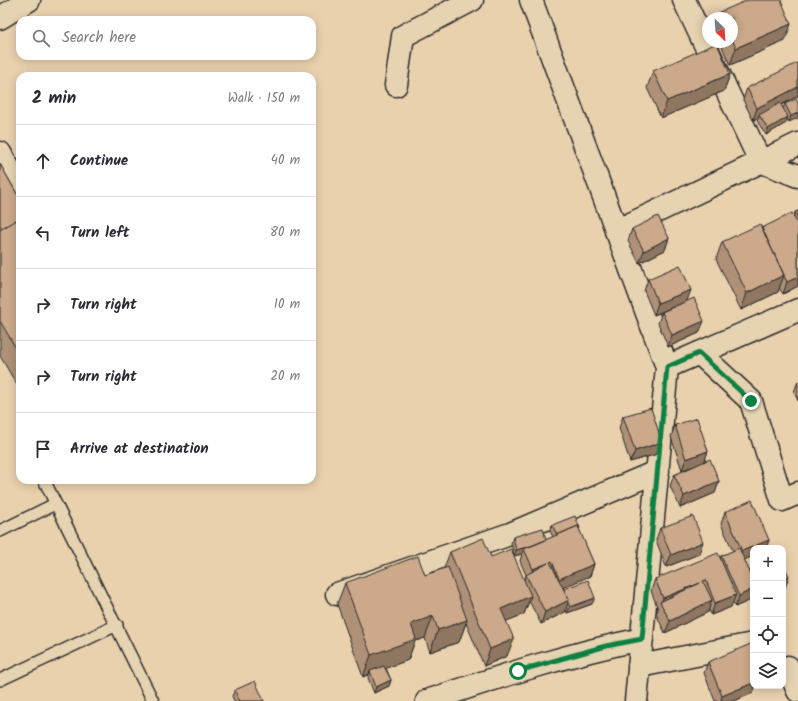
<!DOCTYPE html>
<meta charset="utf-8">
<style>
:root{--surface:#fff;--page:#f2f2f3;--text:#2b2b33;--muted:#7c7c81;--line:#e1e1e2}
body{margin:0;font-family:Kalam,sans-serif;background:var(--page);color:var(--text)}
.controls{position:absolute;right:12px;bottom:12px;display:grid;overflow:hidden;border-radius:8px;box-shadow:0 2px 10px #0003}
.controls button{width:36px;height:36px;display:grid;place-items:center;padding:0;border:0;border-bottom:1px solid var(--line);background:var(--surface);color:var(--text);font:20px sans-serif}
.compass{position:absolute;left:702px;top:12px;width:36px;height:36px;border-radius:50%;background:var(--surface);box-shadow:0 2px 10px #0003;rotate:155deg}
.stop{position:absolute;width:12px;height:12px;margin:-9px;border:3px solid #0b8043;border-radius:50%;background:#fff}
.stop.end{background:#0b8043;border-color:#fff;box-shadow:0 1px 4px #0008}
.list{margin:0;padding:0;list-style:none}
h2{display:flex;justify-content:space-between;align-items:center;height:52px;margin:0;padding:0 16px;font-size:17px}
h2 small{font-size:13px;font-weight:400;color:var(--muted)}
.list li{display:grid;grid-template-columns:26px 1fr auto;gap:12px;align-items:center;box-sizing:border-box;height:72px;padding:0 16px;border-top:1px solid var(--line)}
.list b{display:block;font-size:15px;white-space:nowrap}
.list em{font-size:13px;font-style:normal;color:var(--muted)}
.icon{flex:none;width:22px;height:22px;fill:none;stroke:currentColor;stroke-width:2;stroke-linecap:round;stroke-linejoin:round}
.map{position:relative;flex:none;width:798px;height:701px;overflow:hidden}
.search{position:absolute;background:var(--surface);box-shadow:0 2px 10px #0003;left:16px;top:16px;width:300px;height:44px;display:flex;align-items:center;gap:10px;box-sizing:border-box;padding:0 14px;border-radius:12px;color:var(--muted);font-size:15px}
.panel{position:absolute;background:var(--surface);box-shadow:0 2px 10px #0003;left:16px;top:72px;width:300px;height:412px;border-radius:12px}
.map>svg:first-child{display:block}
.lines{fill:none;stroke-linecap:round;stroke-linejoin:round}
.lane-casing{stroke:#2b2b2b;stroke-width:14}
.street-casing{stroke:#2b2b2b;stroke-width:25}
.lane{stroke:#e6d3b1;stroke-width:11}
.street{stroke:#e6d3b1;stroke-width:22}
.wall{fill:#af9177;stroke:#2b2b2b}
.shaded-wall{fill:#8e7661;stroke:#2b2b2b}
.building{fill:#cba98a;stroke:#2b2b2b}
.route{stroke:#0b8043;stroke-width:5}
</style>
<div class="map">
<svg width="798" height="701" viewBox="0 0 798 701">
<rect width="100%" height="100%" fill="#e9d1ae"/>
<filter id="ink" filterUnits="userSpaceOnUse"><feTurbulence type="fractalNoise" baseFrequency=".025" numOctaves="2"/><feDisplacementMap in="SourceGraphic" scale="8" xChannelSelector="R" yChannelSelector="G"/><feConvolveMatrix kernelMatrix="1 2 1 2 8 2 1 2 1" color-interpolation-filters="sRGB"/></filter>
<g filter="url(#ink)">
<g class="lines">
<!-- lane casing -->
<g class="lane-casing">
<path id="lane" d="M 44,480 L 153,701
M 0,531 L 55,504
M 0,680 L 117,625"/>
</g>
<!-- street casing -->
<g class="street-casing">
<path id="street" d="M 531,0 L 667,367 L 636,701
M 684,0 L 760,161 L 798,176
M 0,18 L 29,0
M 396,85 L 403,36 L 472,0
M 0,153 L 20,187
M 616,231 L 798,144
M 699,353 L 751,401 L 782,500 L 798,493
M 667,367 L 798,310
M 337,594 L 510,534 L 658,471
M 639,666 L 753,644
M 788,667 L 798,691
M 427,701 C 498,677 568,654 642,639"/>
</g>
<!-- lane -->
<use href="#lane" class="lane"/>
<!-- street -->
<use href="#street" class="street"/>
</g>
<!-- wall -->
<path class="wall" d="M 720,12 L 785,41 L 730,65 L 720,42 L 732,42 L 732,18 L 718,18 Z
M 798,64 L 798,96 L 781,105 L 783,108 L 785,104 L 798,103 L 789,122 L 787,119 L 786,123 L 766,135 L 757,121 L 759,117 L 753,120 L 743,100 L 747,88 Z
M 653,71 L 730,74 L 724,91 L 661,118 L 647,88 Z
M 0,164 L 20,199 L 20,390 L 0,356 Z
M 798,211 L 798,286 L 783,294 L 779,288 L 778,292 L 741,310 L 716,259 L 722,242 L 794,217 L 795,212 Z
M 632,229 L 669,238 L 665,250 L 639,263 L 628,241 Z
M 648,279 L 687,301 L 699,333 L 668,347 L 658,323 L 662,312 L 654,315 L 644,291 Z
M 798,381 L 798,401 L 794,392 Z
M 623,416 L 662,442 L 657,454 L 630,462 L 619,428 Z
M 675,425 L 708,451 L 704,462 L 719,481 L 715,493 L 680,508 L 670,486 L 674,475 L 690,468 L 682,470 L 671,437 Z
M 725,512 L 769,540 L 766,548 L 753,548 L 753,556 L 744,560 L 750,573 L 752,570 L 753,569 L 753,599 L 735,607 L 733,603 L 731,607 L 711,615 L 709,610 L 708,612 L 665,633 L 656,614 L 658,609 L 651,591 L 655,579 L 720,558 L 721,556 L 733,551 L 721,524 Z
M 552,525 L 579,530 L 594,564 L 590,576 L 563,587 L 564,589 L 592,604 L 567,613 L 566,609 L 565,612 L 541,624 L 529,601 L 524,614 L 506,621 L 507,656 L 484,666 L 466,623 L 459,642 L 430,652 L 425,638 L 415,641 L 408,660 L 386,668 L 391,680 L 389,686 L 374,693 L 368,678 L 369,674 L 363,677 L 337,604 L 345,583 L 425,575 L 444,568 L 450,552 L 491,557 L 524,580 L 526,575 L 520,561 L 522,554 L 514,556 L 511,543 L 513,537 L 546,540 L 553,537 L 550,531 Z
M 660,528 L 699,554 L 666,567 L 656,540 Z
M 708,662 L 755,687 L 753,693 L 734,701 L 715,701 L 704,673 Z
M 235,690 L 264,701 L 234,701 L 232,696 Z"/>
<!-- shaded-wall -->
<path class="shaded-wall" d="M 791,24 L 785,41 L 730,65 L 736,48 Z
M 730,74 L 724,91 L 661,118 L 667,101 Z
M 798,87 L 798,96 L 760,116 L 759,115 L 759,117 L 753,120 L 757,108 Z
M 798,113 L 798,118 L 789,122 L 791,116 Z
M 788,117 L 786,123 L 766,135 L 768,129 Z
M 669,238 L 665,250 L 639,263 L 644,251 Z
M 784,275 L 778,292 L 741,310 L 747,293 Z
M 798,277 L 798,286 L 783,294 L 787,282 Z
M 691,290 L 687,301 L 654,315 L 658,303 Z
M 704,321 L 699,333 L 668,347 L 672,335 Z
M 662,442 L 657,454 L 630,462 L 635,451 Z
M 708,451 L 704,463 L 682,470 L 686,459 Z
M 719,481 L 715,493 L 680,508 L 684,496 Z
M 769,540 L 766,548 L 753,548 L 753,556 L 738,563 L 742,551 Z
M 547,541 L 524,549 L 522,554 L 514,556 L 516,550 Z
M 703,542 L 699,554 L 666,567 L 671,555 Z
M 548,563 L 543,575 L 528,581 L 533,569 Z
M 594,564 L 590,576 L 555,591 L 559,579 Z
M 789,576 L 785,588 L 783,589 L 783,579 Z
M 700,583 L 661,603 L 663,598 Z
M 753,589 L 753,599 L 735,607 L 739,596 Z
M 736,595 L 731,607 L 711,615 L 715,603 Z
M 531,596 L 524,614 L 495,626 L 501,609 Z
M 595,598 L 592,604 L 567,613 L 570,607 Z
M 569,600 L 565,612 L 541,624 L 545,612 Z
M 712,600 L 708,612 L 665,633 L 670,621 Z
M 433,616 L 425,638 L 415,641 L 408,660 L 371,674 L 370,671 L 369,674 L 363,677 L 371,655 L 411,624 Z
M 467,620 L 459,642 L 430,652 L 438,630 Z
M 514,639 L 507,656 L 484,666 L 490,649 Z
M 391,680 L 389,686 L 374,693 L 376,687 Z
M 753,683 L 753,686 L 757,686 L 755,687 L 753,693 L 734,701 L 721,701 L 722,696 Z"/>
<!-- building -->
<path class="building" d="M 748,0 L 781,0 L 791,24 L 736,48 L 732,39 L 732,18 L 723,18 L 720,12 Z
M 717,43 L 730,74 L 667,101 L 653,71 Z
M 797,63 L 798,64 L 798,87 L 757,108 L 747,88 Z
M 796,99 L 798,103 L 798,113 L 791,116 L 785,104 Z
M 780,103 L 788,117 L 768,129 L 759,115 Z
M 0,164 L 20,199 L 20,218 L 2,228 L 0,225 Z
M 798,211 L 798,218 L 795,212 Z
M 792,213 L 798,226 L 798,277 L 787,282 L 784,276 L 784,275 L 762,228 Z
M 658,216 L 669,238 L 644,251 L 632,229 Z
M 20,218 L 20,355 L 0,321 L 0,230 Z
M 760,224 L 784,275 L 747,293 L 722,242 Z
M 680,265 L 691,290 L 658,303 L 648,279 Z
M 694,298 L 704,321 L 672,335 L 662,312 Z
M 651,408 L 662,442 L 635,451 L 623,416 Z
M 697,418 L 708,451 L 686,459 L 675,425 Z
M 710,459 L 719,481 L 684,496 L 674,475 Z
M 752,500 L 769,540 L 742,551 L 725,512 Z
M 575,516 L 580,528 L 579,529 L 578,526 L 557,535 L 552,525 Z
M 693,516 L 703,542 L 671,555 L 660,528 Z
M 578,526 L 594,564 L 559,579 L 552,561 L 550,562 L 569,600 L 545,612 L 526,575 L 548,563 L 533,569 L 524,549 Z
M 543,528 L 546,540 L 534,545 L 516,550 L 513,537 Z
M 483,538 L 491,557 L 511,549 L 531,596 L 501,609 L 514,639 L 490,649 L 450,552 Z
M 739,548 L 753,579 L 753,589 L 739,596 L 721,556 Z
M 718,553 L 736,595 L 715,603 L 706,580 L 703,581 L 712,600 L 670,621 L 660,602 L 700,583 L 663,598 L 655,579 Z
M 418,556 L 425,575 L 448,567 L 467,620 L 438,630 L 433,616 L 411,624 L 416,639 L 371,655 L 345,583 Z
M 783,564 L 789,576 L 783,579 Z
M 588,580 L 595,598 L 570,607 L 568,603 L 569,600 L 564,589 Z
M 753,643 L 753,683 L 722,696 L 708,662 Z
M 384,666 L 391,680 L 376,687 L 370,671 Z
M 255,681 L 264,701 L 239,701 L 235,690 Z"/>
</g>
<g class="lines" filter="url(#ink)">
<!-- route -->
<path class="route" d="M 518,671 L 606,646 L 642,639 L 667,367 L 699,353 L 751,401"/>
</g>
</svg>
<div class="controls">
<button>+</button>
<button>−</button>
<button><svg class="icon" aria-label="locate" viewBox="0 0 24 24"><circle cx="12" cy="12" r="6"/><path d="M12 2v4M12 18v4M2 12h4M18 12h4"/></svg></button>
<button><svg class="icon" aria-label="layers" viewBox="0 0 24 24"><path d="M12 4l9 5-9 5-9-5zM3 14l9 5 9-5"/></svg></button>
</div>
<svg class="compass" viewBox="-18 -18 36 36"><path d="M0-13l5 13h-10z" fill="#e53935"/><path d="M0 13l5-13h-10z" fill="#7c7c81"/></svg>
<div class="stop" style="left:518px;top:671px"></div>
<div class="stop end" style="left:751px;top:401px"></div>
<div class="search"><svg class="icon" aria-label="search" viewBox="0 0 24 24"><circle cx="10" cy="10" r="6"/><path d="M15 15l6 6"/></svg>Search here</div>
<section class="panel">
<h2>2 min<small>Walk · 150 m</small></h2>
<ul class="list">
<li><svg class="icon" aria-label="ahead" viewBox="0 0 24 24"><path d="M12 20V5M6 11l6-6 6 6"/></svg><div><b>Continue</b></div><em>40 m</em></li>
<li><svg class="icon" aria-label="left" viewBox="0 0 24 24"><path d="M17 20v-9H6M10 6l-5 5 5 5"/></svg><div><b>Turn left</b></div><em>80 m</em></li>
<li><svg class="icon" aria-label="right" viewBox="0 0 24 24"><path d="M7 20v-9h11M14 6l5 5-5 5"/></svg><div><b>Turn right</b></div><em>10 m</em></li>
<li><svg class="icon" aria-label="right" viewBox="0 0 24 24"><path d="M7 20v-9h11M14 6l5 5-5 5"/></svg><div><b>Turn right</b></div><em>20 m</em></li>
<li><svg class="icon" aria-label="arrive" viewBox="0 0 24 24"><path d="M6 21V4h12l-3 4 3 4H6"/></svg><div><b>Arrive at destination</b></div></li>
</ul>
</section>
</div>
